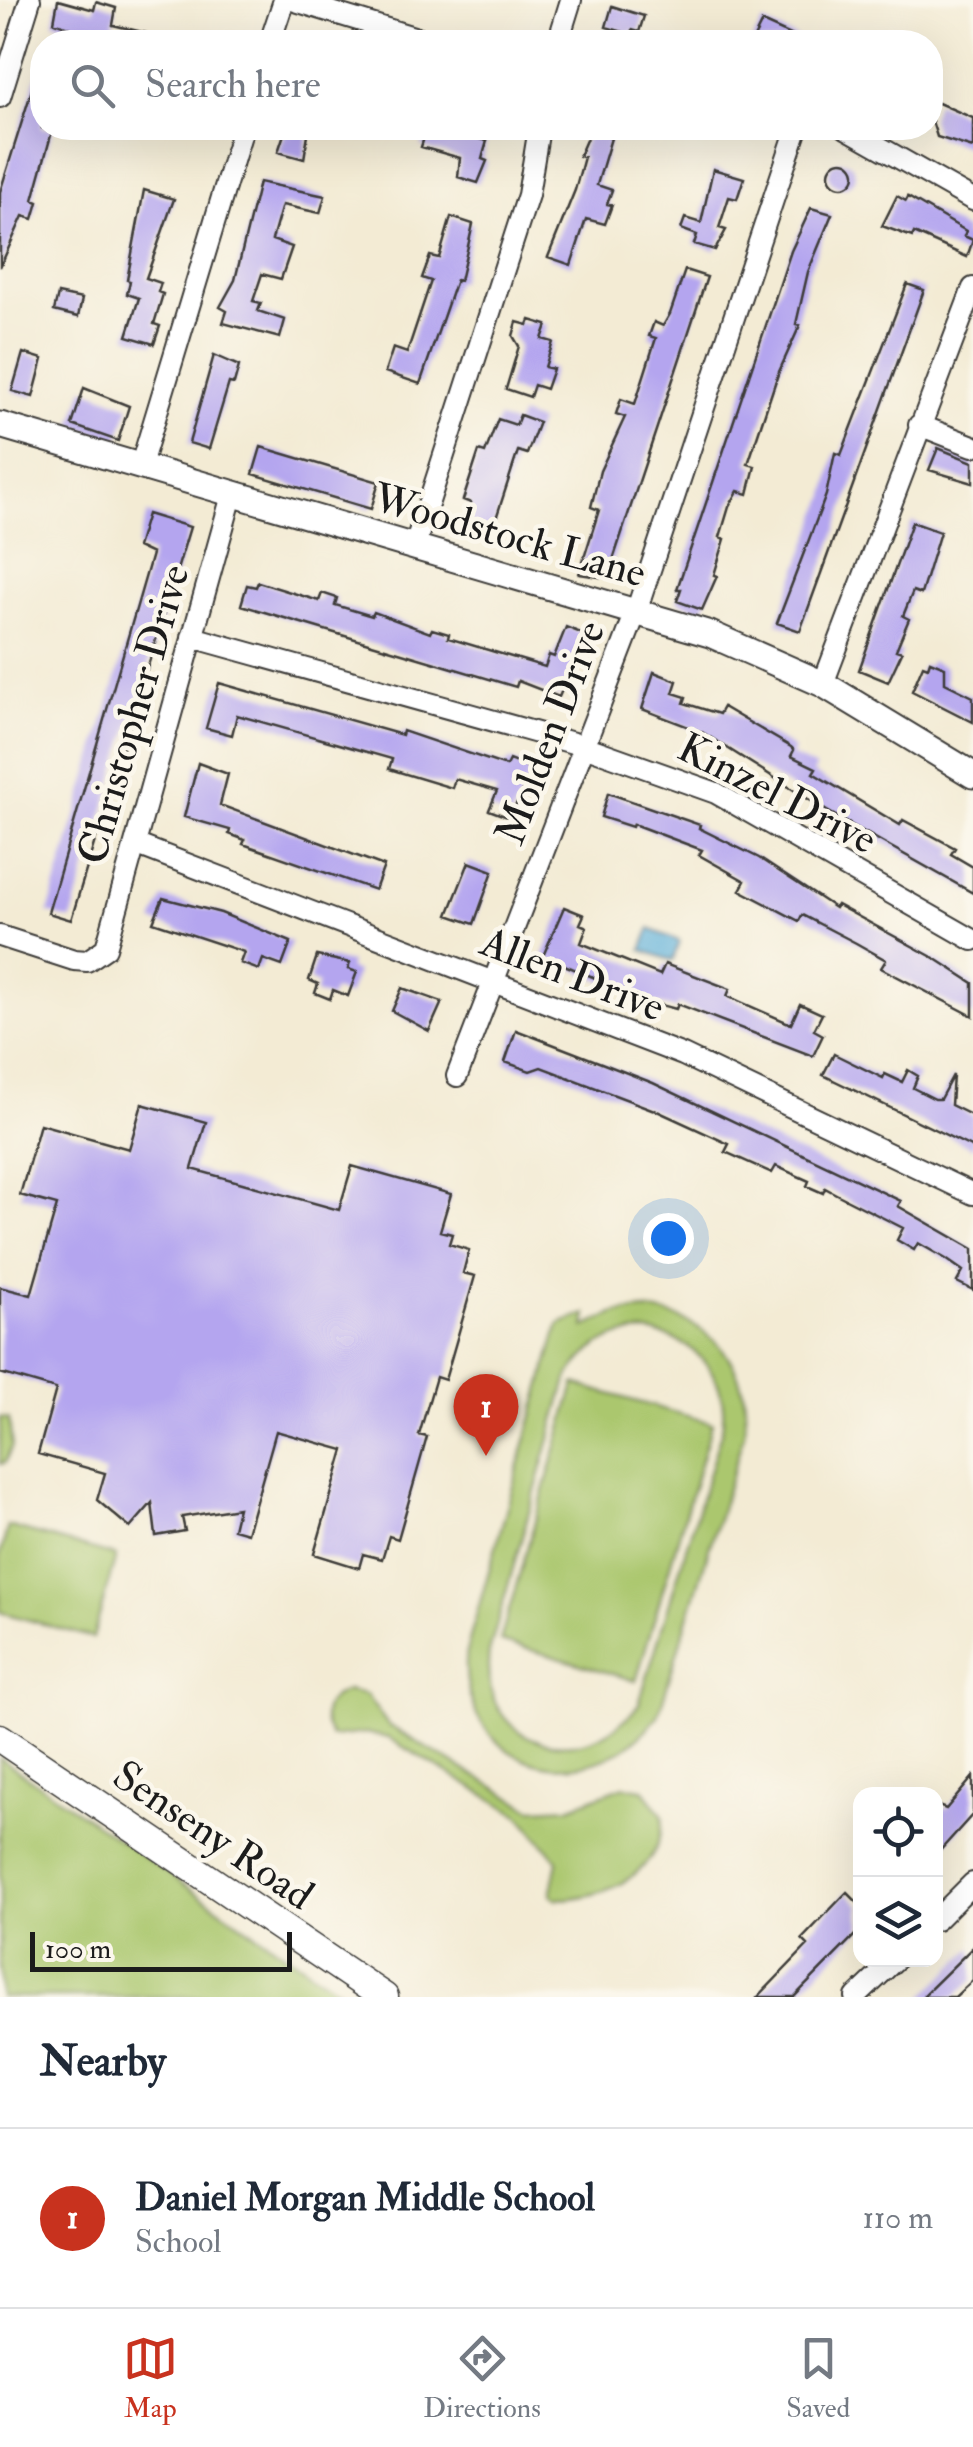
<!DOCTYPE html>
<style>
:root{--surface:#fff;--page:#f6f6f7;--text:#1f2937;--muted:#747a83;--line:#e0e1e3;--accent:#c8321e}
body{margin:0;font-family:"IM FELL Double Pica",serif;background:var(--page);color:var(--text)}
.controls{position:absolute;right:30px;bottom:30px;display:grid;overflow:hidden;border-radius:20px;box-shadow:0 10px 40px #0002}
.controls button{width:90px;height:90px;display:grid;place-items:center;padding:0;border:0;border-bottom:2px solid var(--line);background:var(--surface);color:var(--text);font:50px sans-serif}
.scale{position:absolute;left:30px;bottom:25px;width:262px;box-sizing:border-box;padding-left:10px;border:5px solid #1c1c1c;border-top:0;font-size:28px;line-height:35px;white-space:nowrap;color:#1c1c1c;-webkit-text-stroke:8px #fbf7ec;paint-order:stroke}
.you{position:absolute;left:668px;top:1238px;width:35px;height:35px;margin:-25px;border:8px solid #fff;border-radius:50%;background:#1a73e8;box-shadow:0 0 0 15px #1a73e833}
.badge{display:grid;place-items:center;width:65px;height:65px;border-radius:50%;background:var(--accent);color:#fff;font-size:32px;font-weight:700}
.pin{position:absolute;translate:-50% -82px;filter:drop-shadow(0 2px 5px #0008)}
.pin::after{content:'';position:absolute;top:52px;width:35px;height:30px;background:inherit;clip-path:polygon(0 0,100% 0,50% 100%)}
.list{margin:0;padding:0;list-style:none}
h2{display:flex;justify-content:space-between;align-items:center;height:130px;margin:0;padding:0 40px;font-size:42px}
h2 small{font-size:32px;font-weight:400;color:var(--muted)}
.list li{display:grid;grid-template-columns:65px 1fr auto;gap:30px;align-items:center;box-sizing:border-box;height:180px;padding:0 40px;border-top:2px solid var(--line)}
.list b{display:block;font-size:38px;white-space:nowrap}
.list p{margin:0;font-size:32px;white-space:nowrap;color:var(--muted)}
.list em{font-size:32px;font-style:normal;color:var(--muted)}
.icon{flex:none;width:55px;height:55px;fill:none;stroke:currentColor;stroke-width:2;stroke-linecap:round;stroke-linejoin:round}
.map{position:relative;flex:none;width:973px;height:1997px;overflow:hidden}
.search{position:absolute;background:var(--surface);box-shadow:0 10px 40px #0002;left:30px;right:30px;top:30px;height:110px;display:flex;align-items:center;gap:25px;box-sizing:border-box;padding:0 35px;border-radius:40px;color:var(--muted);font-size:38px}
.sheet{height:310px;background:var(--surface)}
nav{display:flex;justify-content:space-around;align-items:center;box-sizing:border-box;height:140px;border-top:2px solid var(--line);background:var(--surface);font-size:28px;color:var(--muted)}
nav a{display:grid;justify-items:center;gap:5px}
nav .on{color:var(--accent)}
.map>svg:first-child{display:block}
.green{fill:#abc76e;stroke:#647245;stroke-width:2.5;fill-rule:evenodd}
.water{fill:#5fb0d9;stroke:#3e667a;stroke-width:2.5}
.building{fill:#b4a5ef}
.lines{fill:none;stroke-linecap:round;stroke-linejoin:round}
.minor-casing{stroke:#3c3b38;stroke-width:24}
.tertiary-casing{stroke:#3c3b38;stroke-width:29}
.secondary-casing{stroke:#3c3b38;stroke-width:31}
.minor{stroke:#fff;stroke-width:20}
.tertiary{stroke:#fff;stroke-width:25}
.secondary{stroke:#fff;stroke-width:28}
.labels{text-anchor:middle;stroke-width:9;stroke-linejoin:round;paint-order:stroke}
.street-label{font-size:42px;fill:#1c1c1c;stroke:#fbf7ec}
</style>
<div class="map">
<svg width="973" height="1997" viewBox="0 0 973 1997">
<rect width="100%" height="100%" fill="#fbf7ec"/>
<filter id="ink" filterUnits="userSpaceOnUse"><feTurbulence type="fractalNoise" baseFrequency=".01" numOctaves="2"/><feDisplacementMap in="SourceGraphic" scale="20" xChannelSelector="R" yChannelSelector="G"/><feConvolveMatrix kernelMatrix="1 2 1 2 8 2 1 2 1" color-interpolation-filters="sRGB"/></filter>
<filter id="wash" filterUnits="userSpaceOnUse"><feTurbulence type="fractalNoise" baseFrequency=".0048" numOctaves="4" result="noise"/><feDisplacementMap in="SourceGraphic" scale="40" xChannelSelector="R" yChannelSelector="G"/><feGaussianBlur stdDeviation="2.25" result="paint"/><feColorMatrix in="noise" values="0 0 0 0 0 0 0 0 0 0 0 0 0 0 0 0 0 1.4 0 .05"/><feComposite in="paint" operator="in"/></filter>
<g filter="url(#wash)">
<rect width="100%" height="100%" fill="#f3ebd4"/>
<!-- green -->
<path class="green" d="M 645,1310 C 710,1316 754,1368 744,1434 L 658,1716 C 587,1809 453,1767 467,1648 L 559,1324 L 587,1314 L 585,1327 L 616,1313 ZM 645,1332 C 696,1337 730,1378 722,1429 L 639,1704 C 583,1777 477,1746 489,1652 L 567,1380 C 584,1349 610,1333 645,1332 Z
M 575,1384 L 712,1423 L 636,1681 L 500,1641 Z
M 0,1417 L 9,1419 L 12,1446 L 5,1463 L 0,1464 Z
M 8,1526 L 116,1556 L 93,1638 L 0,1612 L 0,1556 Z
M 347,1691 L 366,1695 L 388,1725 L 532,1809 L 569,1807 L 624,1786 L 643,1789 L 663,1816 C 662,1874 607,1898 556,1899 L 551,1895 L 558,1861 L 519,1815 L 388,1738 L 366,1733 L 331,1737 C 318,1717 323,1698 347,1691 Z
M 0,1758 L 348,1997 L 0,1997 Z"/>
<!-- water -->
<path class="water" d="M 650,929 L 679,941 L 673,961 L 642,950 Z"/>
<g id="blocks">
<!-- building -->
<path class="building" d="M 58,0 L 94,10 L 96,2 L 116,8 L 113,25 L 163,37 L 162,42 L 84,39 L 85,33 L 54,22 Z
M 612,6 L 644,16 L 639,32 L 632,30 L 630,34 L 606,27 Z
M 762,22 L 802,40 L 802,42 L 752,42 Z
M 39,67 L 42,67 L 42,128 L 53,128 L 33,200 L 38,202 L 33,219 L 23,216 L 0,267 L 0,192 Z
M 936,102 L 973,118 L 973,148 L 937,137 L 931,118 Z
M 286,128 L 309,128 L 304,159 L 278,152 Z
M 427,128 L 455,128 L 454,132 L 487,141 L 482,159 L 487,161 L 478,183 L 458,177 L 460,158 L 421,147 Z
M 590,131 L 611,138 L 597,185 L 612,190 L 607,204 L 612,205 L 605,224 L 586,219 L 571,265 L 548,257 L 575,190 L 584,157 L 579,156 Z
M829 174a13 13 0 1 1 26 0a13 13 0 1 1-26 0Z
M 713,169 L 744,178 L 737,199 L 729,197 L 719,228 L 726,230 L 715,250 L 694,244 L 697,235 L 681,229 L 685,218 L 701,223 Z
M 259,182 L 325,196 L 320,213 L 282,205 L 272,240 L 292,247 L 281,279 L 262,274 L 253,301 L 261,303 L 258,311 L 285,320 L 280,338 L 223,323 L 227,311 L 220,307 L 235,280 Z
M 144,190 L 174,199 L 146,278 L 161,283 L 158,292 L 163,294 L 154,324 L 160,326 L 154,344 L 127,336 L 139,298 L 127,294 L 130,281 L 127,280 Z
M 897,196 L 906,201 L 908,197 L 966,231 L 964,236 L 973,240 L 967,257 L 914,233 L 912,237 L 882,226 Z
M 811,208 L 832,214 L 808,272 L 796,324 L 800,325 L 778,374 L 748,464 L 755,466 L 748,494 L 738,491 L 729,507 L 720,537 L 725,539 L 714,575 L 717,576 L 702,610 L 677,601 L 681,589 L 677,589 L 791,251 Z
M 451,217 L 473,224 L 460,281 L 456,280 L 420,384 L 385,372 L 393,348 L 407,353 L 431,281 L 422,278 L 430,256 L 439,258 Z
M 685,270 L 707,277 L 607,578 L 579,574 L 599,510 L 591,507 L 600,471 L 625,417 L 616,414 L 621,399 L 635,404 L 656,338 L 649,336 L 654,322 L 663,326 L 670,314 Z
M 907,284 L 924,290 L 800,631 L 777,623 L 826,495 L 835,453 L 841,455 Z
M 58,294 L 82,299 L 78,317 L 54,311 Z
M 530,320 L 547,325 L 542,339 L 553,342 L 545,367 L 553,369 L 546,389 L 534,385 L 530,397 L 506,389 L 519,346 L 513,336 L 517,322 L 528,325 Z
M 23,353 L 43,359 L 33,397 L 12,391 Z
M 214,355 L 239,366 L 234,384 L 229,383 L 209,449 L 189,443 Z
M 84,388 L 129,406 L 118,441 L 72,425 Z
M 520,415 L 539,422 L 527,454 L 518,451 L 490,537 L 462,528 L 471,503 L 463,500 L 479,451 L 485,453 L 498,419 L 516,425 Z
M 261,447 L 379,482 L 371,509 L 253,474 Z
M 938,448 L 973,462 L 973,483 L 929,470 Z
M 147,514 L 190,527 L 71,920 L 48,913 L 152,554 L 137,547 Z
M 912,522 L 940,532 L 921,594 L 913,591 L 903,616 L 909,619 L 896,650 L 902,652 L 888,682 L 859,670 Z
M 258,582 L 319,601 L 322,593 L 337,598 L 335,605 L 372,616 L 374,612 L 430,633 L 432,629 L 449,634 L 448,638 L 545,667 L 549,655 L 554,657 L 566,627 L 586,635 L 559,697 L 518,681 L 516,687 L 241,605 L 247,585 L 256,587 Z
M 930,661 L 945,667 L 945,683 L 973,697 L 973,722 L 912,691 L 923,665 L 928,667 Z
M 654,672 L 677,681 L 673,693 L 686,697 L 684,703 L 719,714 L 723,707 L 791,747 L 794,750 L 791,756 L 816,768 L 813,773 L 900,825 L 903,820 L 955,848 L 951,854 L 973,867 L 973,893 L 827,811 L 702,732 L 642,709 Z
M 219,683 L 402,735 L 403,731 L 506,766 L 509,760 L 532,769 L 510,818 L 489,810 L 497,791 L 455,779 L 452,788 L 389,769 L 392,759 L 237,715 L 232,735 L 206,728 Z
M 198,763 L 228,774 L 220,805 L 384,866 L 375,890 L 243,844 L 245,840 L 229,834 L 230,830 L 184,817 Z
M 608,793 L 700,825 L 699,828 L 759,858 L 835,908 L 837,905 L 936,959 L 973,983 L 973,1016 L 881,968 L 886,960 L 856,943 L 802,915 L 799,921 L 740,890 L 745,881 L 699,855 L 702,850 L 633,824 L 632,827 L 601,817 Z
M 469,862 L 493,871 L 474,924 L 448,915 Z
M 163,898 L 221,913 L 291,942 L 282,966 L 263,959 L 259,970 L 240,963 L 244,952 L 153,922 Z
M 564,907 L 584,915 L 580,924 L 587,927 L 581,943 L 660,975 L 665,964 L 730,989 L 727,996 L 791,1024 L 800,1004 L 822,1014 L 814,1030 L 823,1035 L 813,1056 L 678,1004 L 676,1009 L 657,1004 L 543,956 Z
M 317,956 L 350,963 L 348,969 L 357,972 L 348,996 L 333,990 L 330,999 L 315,993 L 318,984 L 309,980 Z
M 402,988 L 442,1002 L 429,1031 L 392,1011 Z
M 516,1030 L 653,1083 L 901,1201 L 898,1206 L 973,1249 L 973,1290 L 957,1282 L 963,1271 L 946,1259 L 918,1243 L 914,1250 L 897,1240 L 903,1228 L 838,1195 L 825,1188 L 823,1193 L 807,1186 L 809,1181 L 776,1166 L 772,1173 L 725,1152 L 729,1144 L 657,1111 L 541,1067 L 530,1071 L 505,1062 Z
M 834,1054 L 883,1078 L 885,1074 L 902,1082 L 908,1070 L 918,1076 L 913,1088 L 935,1099 L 940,1099 L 953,1075 L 951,1105 L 973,1116 L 973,1148 L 823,1075 Z
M 142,1104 L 206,1122 L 192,1169 L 339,1210 L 352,1166 L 451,1194 L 440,1231 L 452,1234 L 449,1244 L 469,1250 L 463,1273 L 475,1276 L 445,1380 L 436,1377 L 419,1435 L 427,1437 L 398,1539 L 389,1536 L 382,1559 L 363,1554 L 359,1568 L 314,1554 L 344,1450 L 276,1431 L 247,1533 L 233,1529 L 238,1508 L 182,1517 L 185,1531 L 156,1536 L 152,1503 L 130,1528 L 97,1500 L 105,1473 L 38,1454 L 56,1389 L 0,1373 L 0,1287 L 31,1295 L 57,1205 L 20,1195 L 40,1124 L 129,1149 Z
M 973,1777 L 973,1814 L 936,1855 L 936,1805 L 946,1809 Z
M 847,1892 L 860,1905 L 860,1930 L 794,1997 L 758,1997 L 808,1945 L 802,1939 Z
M 973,1947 L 973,1980 L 955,1997 L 922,1997 Z"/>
</g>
</g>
<g filter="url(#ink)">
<use href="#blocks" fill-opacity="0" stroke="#3c3b38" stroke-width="2.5"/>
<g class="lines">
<!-- minor casing -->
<g class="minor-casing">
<path id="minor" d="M 292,0 L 430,42
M 270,42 L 284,0
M 558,42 L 571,0
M 0,97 L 30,0
M 846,128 L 973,200
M 919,425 L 973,446
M 140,468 L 243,128
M 414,548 L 528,195 L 539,128
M 192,637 L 584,746 L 716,793 L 973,940
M 823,684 L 973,288
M 135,844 L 683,1055 L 973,1194
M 0,936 L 74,960 L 87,961 L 106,948 L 232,495
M 457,1076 L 636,612 L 797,128
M 936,1920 L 973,1883
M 856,1997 L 895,1960"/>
</g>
<!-- tertiary casing -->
<g class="tertiary-casing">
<path id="tertiary" d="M 0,425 L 710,634 L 823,684 L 973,775"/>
</g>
<!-- secondary casing -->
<g class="secondary-casing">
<path id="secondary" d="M 0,1738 L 384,1997"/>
</g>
<!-- minor -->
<use href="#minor" class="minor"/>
<!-- tertiary -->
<use href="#tertiary" class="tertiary"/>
<!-- secondary -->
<use href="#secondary" class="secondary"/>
</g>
</g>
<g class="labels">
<!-- street labels -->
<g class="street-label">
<text transform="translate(510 534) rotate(16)" y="15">Woodstock Lane</text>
<text transform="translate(132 714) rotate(-74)" y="15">Christopher Drive</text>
<text transform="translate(549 732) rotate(-69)" y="15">Molden Drive</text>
<text transform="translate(778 792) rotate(27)" y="15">Kinzel Drive</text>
<text transform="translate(573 973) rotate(21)" y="15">Allen Drive</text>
<text transform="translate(214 1834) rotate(34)" y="15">Senseny Road</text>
</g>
</g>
</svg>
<div class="controls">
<button><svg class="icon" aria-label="locate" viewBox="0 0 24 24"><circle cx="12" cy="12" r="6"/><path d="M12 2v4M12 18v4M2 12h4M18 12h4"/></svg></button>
<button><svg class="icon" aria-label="layers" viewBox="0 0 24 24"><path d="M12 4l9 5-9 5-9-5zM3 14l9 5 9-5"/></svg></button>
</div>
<div class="scale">100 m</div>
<div class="you"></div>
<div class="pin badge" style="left:486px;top:1456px">1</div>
<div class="search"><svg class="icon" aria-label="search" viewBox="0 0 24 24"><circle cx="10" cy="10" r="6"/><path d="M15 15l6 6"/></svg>Search here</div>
</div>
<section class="sheet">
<h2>Nearby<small></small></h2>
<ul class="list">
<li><span class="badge">1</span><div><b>Daniel Morgan Middle School</b><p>School</p></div><em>110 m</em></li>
</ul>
</section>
<nav>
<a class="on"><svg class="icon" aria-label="map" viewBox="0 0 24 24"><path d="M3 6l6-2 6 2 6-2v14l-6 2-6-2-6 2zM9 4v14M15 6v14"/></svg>Map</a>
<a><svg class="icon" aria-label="directions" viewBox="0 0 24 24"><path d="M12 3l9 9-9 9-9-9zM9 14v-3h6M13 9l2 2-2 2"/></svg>Directions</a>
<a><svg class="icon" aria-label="saved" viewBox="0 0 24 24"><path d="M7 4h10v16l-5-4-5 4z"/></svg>Saved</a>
</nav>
